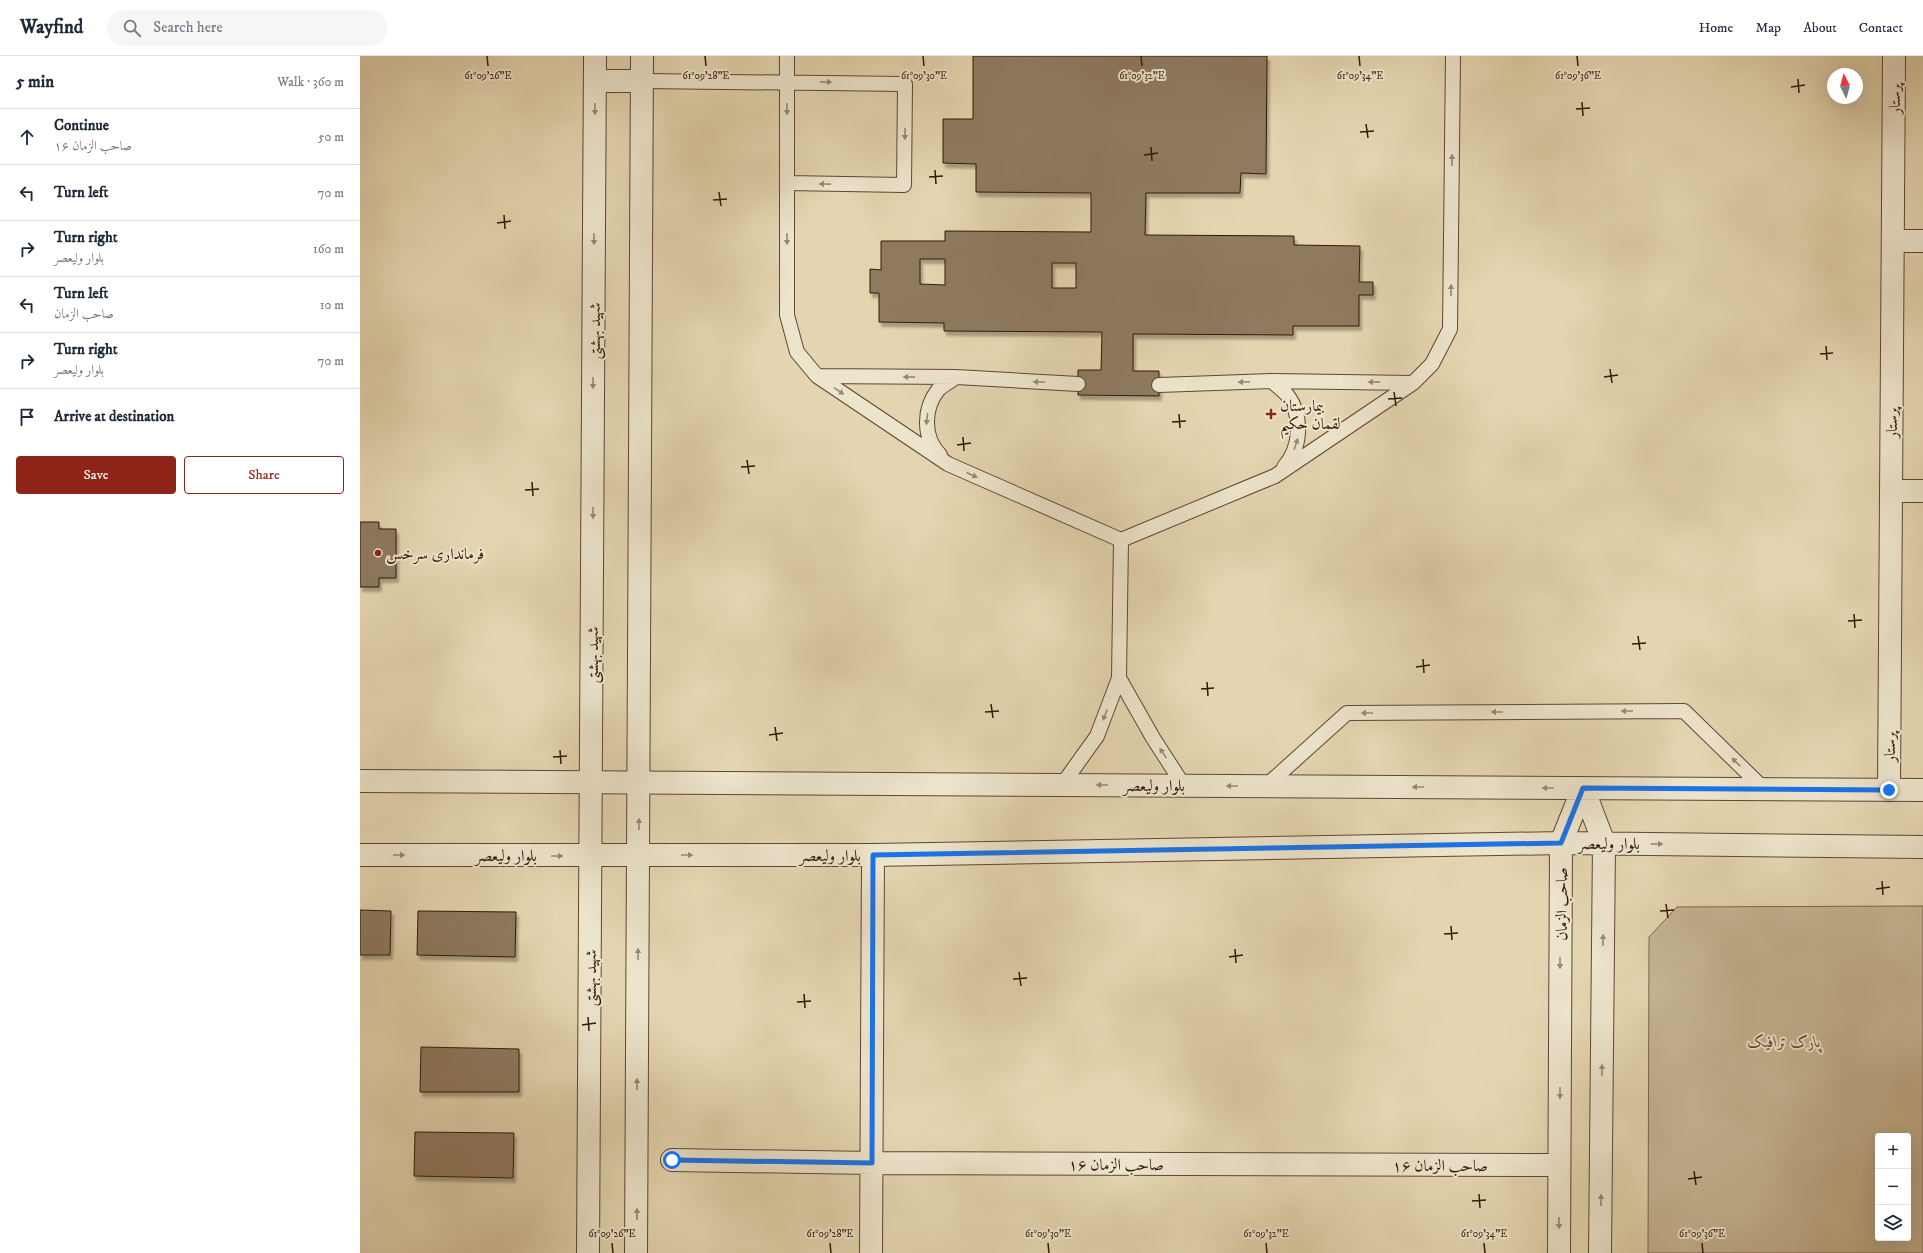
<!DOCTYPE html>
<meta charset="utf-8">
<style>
:root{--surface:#fff;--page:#f6f6f7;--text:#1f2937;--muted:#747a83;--line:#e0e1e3;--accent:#8f2418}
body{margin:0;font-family:"IM FELL DW Pica",Amiri,serif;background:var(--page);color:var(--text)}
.controls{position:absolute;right:12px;bottom:12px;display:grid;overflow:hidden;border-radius:4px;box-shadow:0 4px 16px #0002}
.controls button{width:36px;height:36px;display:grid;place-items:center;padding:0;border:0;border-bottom:1px solid var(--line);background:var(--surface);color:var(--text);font:20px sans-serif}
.compass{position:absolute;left:1467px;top:12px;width:36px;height:36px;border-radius:50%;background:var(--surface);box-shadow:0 4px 16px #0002;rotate:354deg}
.stop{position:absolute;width:12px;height:12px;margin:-9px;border:3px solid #1a73e8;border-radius:50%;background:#fff}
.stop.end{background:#1a73e8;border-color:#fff;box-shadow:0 1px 4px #0008}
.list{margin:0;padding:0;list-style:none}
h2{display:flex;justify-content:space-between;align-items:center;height:52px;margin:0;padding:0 16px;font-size:17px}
h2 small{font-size:13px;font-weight:400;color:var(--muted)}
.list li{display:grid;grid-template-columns:26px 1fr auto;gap:12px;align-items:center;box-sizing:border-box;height:56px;padding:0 16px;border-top:1px solid var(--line)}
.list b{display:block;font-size:15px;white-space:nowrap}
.list p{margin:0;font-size:13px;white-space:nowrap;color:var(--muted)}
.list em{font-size:13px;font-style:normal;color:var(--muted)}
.actions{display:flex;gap:8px;padding:12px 16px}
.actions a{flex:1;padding:9px 0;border:1px solid var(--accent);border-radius:4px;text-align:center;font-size:14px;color:var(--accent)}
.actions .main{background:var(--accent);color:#fff}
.icon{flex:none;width:22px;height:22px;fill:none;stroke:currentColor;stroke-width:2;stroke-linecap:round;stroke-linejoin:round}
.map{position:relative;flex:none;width:1563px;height:1197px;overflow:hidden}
header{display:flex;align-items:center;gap:24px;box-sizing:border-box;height:56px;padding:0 20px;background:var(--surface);border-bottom:1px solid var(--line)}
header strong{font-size:19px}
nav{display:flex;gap:22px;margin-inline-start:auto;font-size:14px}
.search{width:280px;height:36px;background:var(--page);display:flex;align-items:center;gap:10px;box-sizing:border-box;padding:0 14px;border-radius:22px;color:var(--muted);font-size:15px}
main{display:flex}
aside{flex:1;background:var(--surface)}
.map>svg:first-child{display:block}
.green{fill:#c6b594;stroke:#7c664e;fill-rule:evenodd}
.building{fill:#8f7a60;stroke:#321809;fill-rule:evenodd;filter:url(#shadow)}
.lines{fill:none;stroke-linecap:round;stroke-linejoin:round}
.service-casing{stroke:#5e4733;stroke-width:16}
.minor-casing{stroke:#5e4733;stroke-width:24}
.tertiary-casing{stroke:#5e4733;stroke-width:24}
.service{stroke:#ede4cc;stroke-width:14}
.minor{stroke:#ede4cc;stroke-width:22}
.tertiary{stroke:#ede4cc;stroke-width:22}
.oneway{fill:#998874}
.route{stroke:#1a73e8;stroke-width:5}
.ticks{fill:none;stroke:#321809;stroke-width:1.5}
.poi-dot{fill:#8f2418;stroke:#ede4cc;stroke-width:1.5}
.labels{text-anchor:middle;stroke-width:4;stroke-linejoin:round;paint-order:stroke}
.street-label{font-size:16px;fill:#321809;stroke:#ede4cc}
.poi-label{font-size:16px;fill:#321809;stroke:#ede4cc;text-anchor:start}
.park-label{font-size:16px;font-style:italic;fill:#5e4733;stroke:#ede4cc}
.ticks-label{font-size:10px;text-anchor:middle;fill:#321809;stroke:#ede4cc;stroke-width:4;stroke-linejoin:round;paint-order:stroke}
</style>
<header>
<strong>Wayfind</strong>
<div class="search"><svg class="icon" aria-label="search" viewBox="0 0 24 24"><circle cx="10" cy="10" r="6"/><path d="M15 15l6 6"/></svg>Search here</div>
<nav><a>Home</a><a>Map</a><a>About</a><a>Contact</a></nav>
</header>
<main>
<aside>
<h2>5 min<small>Walk · 360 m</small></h2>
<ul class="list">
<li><svg class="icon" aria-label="ahead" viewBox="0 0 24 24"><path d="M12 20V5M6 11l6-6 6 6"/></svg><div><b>Continue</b><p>صاحب الزمان ۱۶</p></div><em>50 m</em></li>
<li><svg class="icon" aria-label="left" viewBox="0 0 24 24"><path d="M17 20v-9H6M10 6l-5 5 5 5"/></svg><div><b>Turn left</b></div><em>70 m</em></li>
<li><svg class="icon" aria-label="right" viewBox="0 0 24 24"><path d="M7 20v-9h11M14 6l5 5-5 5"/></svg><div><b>Turn right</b><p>بلوار ولیعصر</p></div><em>160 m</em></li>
<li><svg class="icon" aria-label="left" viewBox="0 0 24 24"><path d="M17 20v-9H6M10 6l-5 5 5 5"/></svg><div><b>Turn left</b><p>صاحب الزمان</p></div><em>10 m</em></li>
<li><svg class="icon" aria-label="right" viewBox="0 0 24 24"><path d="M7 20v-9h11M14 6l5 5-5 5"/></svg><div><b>Turn right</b><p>بلوار ولیعصر</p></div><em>70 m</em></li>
<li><svg class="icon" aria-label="arrive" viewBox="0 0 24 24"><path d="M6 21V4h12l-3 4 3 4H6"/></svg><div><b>Arrive at destination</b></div></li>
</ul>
<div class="actions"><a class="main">Save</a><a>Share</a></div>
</aside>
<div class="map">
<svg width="1563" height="1197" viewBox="0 0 1563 1197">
<defs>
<filter id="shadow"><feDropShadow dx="2.5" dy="4.5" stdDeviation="1" flood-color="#0004"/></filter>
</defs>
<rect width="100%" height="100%" fill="#e4d5b0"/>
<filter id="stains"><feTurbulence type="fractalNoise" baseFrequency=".005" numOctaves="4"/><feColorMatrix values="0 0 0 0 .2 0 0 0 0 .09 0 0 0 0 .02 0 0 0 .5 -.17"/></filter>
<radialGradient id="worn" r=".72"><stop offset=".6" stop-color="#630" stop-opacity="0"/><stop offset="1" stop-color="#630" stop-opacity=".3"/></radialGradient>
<!-- green -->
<path class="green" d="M 1563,850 L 1563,1197 L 1288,1197 L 1289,881 L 1317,851 ZM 1518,1080 L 1548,1080 L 1548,1182 L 1518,1182 Z"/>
<!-- building -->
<path class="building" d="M 613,0 L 907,0 L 906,118 L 881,117 L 880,137 L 786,137 L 785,179 L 934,180 L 934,189 L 1000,190 L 999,226 L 1013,226 L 1013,239 L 999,239 L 999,270 L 933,270 L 933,279 L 773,278 L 773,315 L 799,315 L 799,340 L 718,339 L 718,314 L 741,314 L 742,276 L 584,275 L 584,267 L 519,266 L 519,237 L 510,237 L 510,213 L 521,214 L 521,185 L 585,185 L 585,175 L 731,176 L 731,137 L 616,136 L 616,108 L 583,107 L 583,63 L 613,63 ZM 560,203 L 585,203 L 585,229 L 560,228 ZM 692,207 L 716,207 L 716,232 L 692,232 Z
M 0,466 L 19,466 L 19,473 L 36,473 L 36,522 L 19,522 L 19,531 L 0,531 Z
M 0,854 L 31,855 L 30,899 L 0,899 Z
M 58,855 L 156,856 L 155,901 L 57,899 Z
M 61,991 L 159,993 L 159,1036 L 60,1036 Z
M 55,1076 L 154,1077 L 153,1122 L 54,1120 Z"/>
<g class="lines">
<!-- service casing -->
<g class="service-casing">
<path id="service" d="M 427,0 L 427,259 L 437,296 L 457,320 L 588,408 L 761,484 L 915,420 L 1053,327 L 1072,308 L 1090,273 L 1093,0
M 282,25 L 545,28 L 544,129 L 427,127
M 457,320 L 596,321 L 718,328
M 912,325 C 917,330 924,335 928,340 C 943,361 941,392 924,411
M 799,329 L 912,325 L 1053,327
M 580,399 C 563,382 563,353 578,334 C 583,329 591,325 596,321
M 759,622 L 793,682 L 824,730
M 702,729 L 737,680 L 759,622 L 761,484
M 906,730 L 987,657 L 1324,655 L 1404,733"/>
</g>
<!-- minor casing -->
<g class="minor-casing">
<path id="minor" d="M 235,25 L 282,25
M 1533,185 L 1563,185
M 1531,435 L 1563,435
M 1529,734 L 1534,0
M 312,1104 L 512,1107 L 1199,1109
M 228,1197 L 235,0
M 276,1197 L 282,0
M 511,1197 L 513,799"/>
</g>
<!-- tertiary casing -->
<g class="tertiary-casing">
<path id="tertiary" d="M 0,725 L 1563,734
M 1223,732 L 1244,787 L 1240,1197
M 0,799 L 513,799 L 1201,787 L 1563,791
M 1199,1197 L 1201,787 L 1223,732"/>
</g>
<!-- service -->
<use href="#service" class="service"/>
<!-- minor -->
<use href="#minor" class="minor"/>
<!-- tertiary -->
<use href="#tertiary" class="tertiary"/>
</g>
<!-- one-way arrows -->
<defs><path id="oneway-solid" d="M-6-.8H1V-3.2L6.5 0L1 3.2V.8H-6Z"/></defs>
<g class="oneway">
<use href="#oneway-solid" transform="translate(466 26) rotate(1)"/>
<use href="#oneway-solid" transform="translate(235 53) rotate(90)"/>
<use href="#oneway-solid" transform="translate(427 53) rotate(90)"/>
<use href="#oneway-solid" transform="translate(545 78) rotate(91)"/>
<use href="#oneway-solid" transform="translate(1092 104) rotate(-89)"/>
<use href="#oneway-solid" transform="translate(465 128) rotate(-179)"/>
<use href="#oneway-solid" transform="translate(234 183) rotate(90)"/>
<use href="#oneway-solid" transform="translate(427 183) rotate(90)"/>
<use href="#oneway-solid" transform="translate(1091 234) rotate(-89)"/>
<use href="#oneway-solid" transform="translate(549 321) rotate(-179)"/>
<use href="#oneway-solid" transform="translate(679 326) rotate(-177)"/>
<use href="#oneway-solid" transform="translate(884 326) rotate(178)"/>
<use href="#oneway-solid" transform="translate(1014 326) rotate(-179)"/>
<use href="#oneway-solid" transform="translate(233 327) rotate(90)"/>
<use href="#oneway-solid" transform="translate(479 335) rotate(34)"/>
<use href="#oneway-solid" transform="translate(567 363) rotate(96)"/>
<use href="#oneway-solid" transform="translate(936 388) rotate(-71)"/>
<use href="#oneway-solid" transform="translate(612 419) rotate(24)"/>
<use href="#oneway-solid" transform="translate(233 457) rotate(90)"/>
<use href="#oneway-solid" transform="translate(1267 655) rotate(180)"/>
<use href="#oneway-solid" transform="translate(1137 656) rotate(180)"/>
<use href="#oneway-solid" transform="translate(1007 657) rotate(180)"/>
<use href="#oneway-solid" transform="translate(745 659) rotate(112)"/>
<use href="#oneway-solid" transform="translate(803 697) rotate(-123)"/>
<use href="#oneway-solid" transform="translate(1376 706) rotate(-136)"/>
<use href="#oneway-solid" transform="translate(742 729) rotate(-180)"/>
<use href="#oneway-solid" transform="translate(872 730) rotate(-180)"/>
<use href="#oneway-solid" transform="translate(1058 731) rotate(-180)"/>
<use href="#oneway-solid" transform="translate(1188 732) rotate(-180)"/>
<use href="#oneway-solid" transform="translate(279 768) rotate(-90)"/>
<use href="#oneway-solid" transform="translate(1297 788) rotate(1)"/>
<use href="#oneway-solid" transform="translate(39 799)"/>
<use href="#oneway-solid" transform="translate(327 799)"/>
<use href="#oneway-solid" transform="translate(197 800)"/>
<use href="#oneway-solid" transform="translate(1243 884) rotate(-89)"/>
<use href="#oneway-solid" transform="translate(278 898) rotate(-90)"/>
<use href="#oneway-solid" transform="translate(1200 907) rotate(90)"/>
<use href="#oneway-solid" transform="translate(1242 1014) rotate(-89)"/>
<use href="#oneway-solid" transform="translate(277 1028) rotate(-90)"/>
<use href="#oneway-solid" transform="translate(1200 1037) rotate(90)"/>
<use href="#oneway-solid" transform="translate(1241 1144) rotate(-89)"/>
<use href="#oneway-solid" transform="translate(277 1158) rotate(-90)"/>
<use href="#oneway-solid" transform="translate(1199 1167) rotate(90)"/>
</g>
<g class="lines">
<!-- route -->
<path class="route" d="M 312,1104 L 512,1107 L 513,799 L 1201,787 L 1223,732 L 1529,734"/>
</g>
<!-- ticks -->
<path class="ticks" d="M 127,0 L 128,10M 345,0 L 346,10M 563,0 L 564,10M 781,0 L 782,10M 999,0 L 1000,10M 1217,0 L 1218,10M 1438,23 L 1439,37M 1431,31 L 1445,29M 1222,46 L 1223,60M 1216,53 L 1230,52M 1006,68 L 1008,82M 1000,76 L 1014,75M 791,91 L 792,105M 784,99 L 798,97M 575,114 L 576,128M 569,121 L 583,120M 359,136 L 361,150M 353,144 L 367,143M 144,159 L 145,173M 137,167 L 151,165M 1466,290 L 1467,304M 1460,298 L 1473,297M 1250,313 L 1252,327M 1244,321 L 1258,319M 1034,336 L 1036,350M 1028,343 L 1042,342M 819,358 L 820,372M 812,366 L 826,365M 603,381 L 604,395M 597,389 L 611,387M 387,404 L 389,418M 381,411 L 395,410M 172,426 L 173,440M 165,434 L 179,433M 1494,558 L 1495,572M 1488,565 L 1502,564M 1278,580 L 1280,594M 1272,588 L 1286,587M 1063,603 L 1064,617M 1056,611 L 1070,609M 847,626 L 848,640M 841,633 L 854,632M 631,648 L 633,662M 625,656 L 639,655M 415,671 L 417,685M 409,679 L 423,677M 200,694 L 201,708M 193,701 L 207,700M 1522,825 L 1523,839M 1516,833 L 1530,831M 1306,848 L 1308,862M 1300,855 L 1314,854M 1091,870 L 1092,884M 1084,878 L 1098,877M 875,893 L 876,907M 869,901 L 883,899M 659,916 L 661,930M 653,923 L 667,922M 444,938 L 445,952M 437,946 L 451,945M 228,961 L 229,975M 222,969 L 236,967M 1334,1115 L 1336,1129M 1328,1123 L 1342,1121M 1119,1138 L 1120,1152M 1112,1145 L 1126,1144M 252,1187 L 253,1197M 470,1187 L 471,1197M 688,1187 L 689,1197M 906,1187 L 907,1197M 1124,1187 L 1125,1197M 1342,1187 L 1343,1197"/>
<!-- markers -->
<g class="poi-dot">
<path d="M909 352h4v4h4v4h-4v4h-4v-4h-4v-4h4z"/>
<circle cx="18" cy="497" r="4"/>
</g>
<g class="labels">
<!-- street labels -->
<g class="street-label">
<text transform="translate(1534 43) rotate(-90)" y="6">پرستار</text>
<text transform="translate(234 275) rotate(-90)" y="6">شهید بهشتی</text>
<text transform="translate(1531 367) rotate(-90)" y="6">پرستار</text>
<text transform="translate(232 599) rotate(-90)" y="6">شهید بهشتی</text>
<text transform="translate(1529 691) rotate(-90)" y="6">پرستار</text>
<text x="794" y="735">بلوار ولیعصر</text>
<text x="1249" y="793">بلوار ولیعصر</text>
<text x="146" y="805">بلوار ولیعصر</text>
<text x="470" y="805">بلوار ولیعصر</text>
<text transform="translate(1201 848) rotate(-90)" y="6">صاحب الزمان</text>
<text transform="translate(230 922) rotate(-90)" y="6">شهید بهشتی</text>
<text x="756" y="1114">صاحب الزمان ۱۶</text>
<text x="1080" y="1115">صاحب الزمان ۱۶</text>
</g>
<!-- poi labels -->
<g class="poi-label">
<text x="920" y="355">بیمارستان<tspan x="920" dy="18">لقمان حکیم</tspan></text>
<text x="26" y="503">فرمانداری سرخس</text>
</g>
<!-- park labels -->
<g class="park-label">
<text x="1424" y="991">پارک ترافیک</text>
</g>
</g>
<g class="ticks-label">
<text x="128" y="23">61°09'26"E</text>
<text x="346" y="23">61°09'28"E</text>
<text x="564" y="23">61°09'30"E</text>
<text x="782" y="23">61°09'32"E</text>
<text x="1000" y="23">61°09'34"E</text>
<text x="1218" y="23">61°09'36"E</text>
<text x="252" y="1181">61°09'26"E</text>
<text x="470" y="1181">61°09'28"E</text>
<text x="688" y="1181">61°09'30"E</text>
<text x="906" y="1181">61°09'32"E</text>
<text x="1124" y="1181">61°09'34"E</text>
<text x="1342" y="1181">61°09'36"E</text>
</g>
<rect width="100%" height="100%" filter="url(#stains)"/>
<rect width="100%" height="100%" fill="url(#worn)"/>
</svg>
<div class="controls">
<button>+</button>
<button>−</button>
<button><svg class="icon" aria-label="layers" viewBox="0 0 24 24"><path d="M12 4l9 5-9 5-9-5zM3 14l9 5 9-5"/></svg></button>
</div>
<svg class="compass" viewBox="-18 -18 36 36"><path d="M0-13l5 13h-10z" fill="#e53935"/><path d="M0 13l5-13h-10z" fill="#747a83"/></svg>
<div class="stop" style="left:312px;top:1104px"></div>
<div class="stop end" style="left:1529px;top:734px"></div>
</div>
</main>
